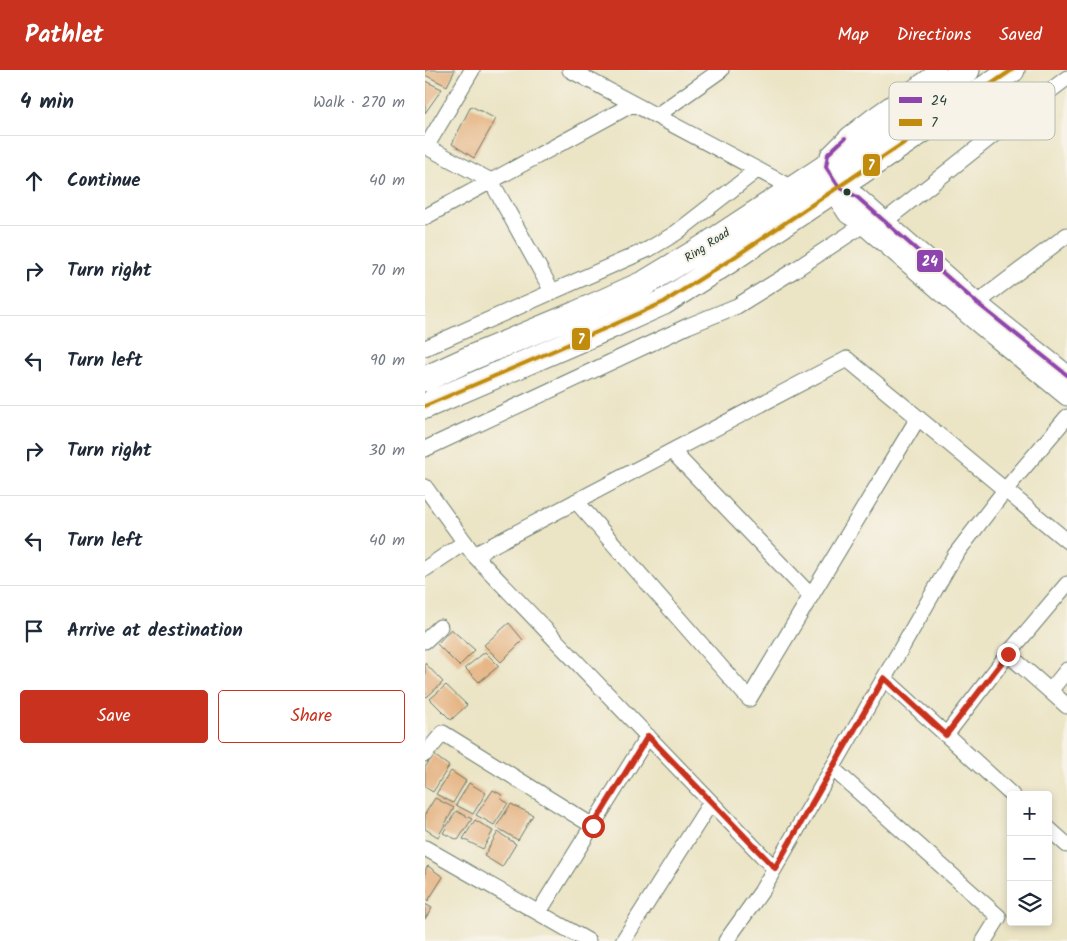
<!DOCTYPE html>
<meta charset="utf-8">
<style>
:root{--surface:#fff;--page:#f2f2f3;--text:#1f2937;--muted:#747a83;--line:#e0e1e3;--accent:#c8321e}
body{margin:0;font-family:Kalam,sans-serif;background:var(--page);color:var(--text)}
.controls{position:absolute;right:15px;bottom:15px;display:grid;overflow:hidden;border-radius:5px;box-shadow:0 2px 8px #0003}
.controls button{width:45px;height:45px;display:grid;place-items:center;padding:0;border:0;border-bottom:1px solid var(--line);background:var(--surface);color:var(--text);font:25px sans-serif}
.stop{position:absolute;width:15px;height:15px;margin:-11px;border:4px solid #c8321e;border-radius:50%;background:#fff}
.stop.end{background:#c8321e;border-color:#fff;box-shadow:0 1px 5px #0008}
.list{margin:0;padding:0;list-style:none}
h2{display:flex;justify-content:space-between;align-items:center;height:65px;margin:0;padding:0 20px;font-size:21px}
h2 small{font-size:16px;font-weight:400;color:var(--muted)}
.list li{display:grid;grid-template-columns:32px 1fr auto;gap:15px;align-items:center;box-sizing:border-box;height:90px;padding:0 20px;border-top:1px solid var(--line)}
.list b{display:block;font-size:19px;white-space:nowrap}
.list em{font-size:16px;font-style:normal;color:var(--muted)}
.actions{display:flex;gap:10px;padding:15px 20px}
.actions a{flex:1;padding:11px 0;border:1px solid var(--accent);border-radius:5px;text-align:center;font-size:18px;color:var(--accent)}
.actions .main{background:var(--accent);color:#fff}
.icon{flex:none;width:28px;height:28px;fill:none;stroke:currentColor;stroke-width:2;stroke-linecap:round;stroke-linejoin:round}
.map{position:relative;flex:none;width:642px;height:871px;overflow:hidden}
header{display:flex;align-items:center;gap:30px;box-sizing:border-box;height:70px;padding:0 25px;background:var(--accent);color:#fff}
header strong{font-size:24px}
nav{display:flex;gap:28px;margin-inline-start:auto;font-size:18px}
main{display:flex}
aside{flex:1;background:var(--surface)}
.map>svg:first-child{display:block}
.building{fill:#e5b382}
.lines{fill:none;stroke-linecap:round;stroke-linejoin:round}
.minor-casing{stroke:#667767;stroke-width:17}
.tertiary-casing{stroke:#667767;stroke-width:21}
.trunk-casing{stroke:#667767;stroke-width:27}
.minor{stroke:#fff;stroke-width:15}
.tertiary{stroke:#fff;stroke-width:19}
.trunk{stroke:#fff;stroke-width:25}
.bus-1-casing{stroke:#f7f3e8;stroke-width:8}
.bus-2-casing{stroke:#f7f3e8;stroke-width:8}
.bus-1{stroke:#8e44ad;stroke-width:4}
.bus-2{stroke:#c18c0d;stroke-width:4}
.route{stroke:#c8321e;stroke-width:6}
.bus-dot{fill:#1f3d34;stroke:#f7f3e8;stroke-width:2}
.labels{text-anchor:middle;stroke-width:4;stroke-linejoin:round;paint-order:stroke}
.street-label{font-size:12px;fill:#1f3d34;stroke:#f7f3e8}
.key{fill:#f7f3e8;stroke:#b6bcb2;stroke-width:1}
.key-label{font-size:14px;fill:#1f3d34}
.line-badge{stroke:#f7f3e8;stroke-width:2}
.badge-label{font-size:14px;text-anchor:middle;font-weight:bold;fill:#fff}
</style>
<header>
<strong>Pathlet</strong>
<nav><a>Map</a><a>Directions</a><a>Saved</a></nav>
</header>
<main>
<aside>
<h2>4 min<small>Walk · 270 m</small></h2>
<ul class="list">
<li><svg class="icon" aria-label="ahead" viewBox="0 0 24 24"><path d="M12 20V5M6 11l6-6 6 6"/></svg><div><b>Continue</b></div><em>40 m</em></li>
<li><svg class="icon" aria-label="right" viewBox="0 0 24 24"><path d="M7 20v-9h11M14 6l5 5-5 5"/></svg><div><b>Turn right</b></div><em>70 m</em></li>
<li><svg class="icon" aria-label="left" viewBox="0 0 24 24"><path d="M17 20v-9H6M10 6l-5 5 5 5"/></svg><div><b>Turn left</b></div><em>90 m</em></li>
<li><svg class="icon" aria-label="right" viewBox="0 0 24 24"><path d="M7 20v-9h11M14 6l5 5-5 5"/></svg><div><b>Turn right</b></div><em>30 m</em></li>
<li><svg class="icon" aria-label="left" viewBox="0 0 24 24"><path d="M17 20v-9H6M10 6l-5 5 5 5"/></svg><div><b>Turn left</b></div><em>40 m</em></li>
<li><svg class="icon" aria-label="arrive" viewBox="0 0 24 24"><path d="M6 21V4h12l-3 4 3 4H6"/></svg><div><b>Arrive at destination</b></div></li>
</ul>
<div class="actions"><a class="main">Save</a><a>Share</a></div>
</aside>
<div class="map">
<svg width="642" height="871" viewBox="0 0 642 871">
<rect width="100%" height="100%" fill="#f7f3e8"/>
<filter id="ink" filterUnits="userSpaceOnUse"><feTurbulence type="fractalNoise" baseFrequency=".02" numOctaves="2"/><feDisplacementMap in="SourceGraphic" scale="10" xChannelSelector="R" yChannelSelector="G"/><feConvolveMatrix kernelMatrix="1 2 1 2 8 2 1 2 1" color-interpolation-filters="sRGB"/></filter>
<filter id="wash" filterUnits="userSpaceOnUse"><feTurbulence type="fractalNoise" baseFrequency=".0096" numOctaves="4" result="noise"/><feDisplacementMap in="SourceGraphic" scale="20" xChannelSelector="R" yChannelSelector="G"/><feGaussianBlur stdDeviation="1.12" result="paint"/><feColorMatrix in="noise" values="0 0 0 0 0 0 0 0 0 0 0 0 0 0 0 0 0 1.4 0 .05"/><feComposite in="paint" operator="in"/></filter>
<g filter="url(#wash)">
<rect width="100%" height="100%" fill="#ebe4c5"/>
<g id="blocks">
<!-- building -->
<path class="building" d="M 0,0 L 30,0 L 22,16 L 0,5 Z
M 0,11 L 17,19 L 0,43 Z
M 46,36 L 71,49 L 49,88 L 27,74 Z
M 84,553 L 98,570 L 76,592 L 59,575 Z
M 26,559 L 50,580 L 34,596 L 12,574 Z
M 60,582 L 74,596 L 54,612 L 40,598 Z
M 0,593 L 18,612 L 2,627 L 0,625 Z
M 21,615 L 42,635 L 26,650 L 5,629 Z
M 9,685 L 24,696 L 8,722 L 0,717 L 0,697 Z
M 26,701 L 41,711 L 28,733 L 11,724 Z
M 44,713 L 61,723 L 48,744 L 31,735 Z
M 68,720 L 77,725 L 76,729 L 83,733 L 69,755 L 51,745 Z
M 10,728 L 29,738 L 13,767 L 0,759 L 0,744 Z
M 86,734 L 108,745 L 93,770 L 71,757 Z
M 31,741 L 47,749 L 33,770 L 18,763 Z
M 50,750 L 68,761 L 58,779 L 38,769 Z
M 73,762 L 91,774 L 77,797 L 59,786 Z
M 3,796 L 18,807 L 3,831 L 0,829 L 0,800 Z
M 0,834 L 7,838 L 0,849 Z"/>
</g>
</g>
<g filter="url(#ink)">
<use href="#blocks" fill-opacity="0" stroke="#667767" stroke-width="1"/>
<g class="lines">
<!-- minor casing -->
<g class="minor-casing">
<path id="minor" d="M 145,0 L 367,118
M 231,46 L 296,0
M 0,76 L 66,111 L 127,221
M 1,77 L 47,0
M 403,85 L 423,65 L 445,48 L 513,0
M 0,147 L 208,34
M 460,151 L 610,32 L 642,8
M 552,233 L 642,165
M 0,278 L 224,179 L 251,163 L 332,100
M 0,379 L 263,256 L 312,236 L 368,201 L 438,155
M 247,381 L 386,526
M 0,417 L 49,485 L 422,289 L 642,471
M 151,431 L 324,629 L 493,348
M 49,485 L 349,798
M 0,499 L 40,472
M 642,514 L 583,584 L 642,636
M 0,571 L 15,557
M 459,608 L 587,725
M 625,621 L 642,600
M 521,665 L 583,584
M 0,684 L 18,663 L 168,756
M 407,698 L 574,847 L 559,871
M 623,758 L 642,775
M 0,778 L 163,871
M 114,842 L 223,666
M 198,871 L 286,732
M 301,871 L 336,822 L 530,485 L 580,420 L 642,347"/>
</g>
<!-- tertiary casing -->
<g class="tertiary-casing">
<path id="tertiary" d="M 408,108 L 414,117 L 432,127 L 552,233 L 642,305
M 398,112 L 408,121 L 423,144 L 433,150 L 551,251 L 642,326"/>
</g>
<!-- trunk casing -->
<g class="trunk-casing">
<path id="trunk" d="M 0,309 L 48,287 L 151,244 L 220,213 L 278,178 L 401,97 L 542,0
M 0,336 L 179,259 L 239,232 L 305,190 L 587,0"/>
</g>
<!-- minor -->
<use href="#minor" class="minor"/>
<!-- tertiary -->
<use href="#tertiary" class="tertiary"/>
<!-- trunk -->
<use href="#trunk" class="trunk"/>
<!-- bus-1 casing -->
<g class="bus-1-casing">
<path id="bus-1" d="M 420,68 L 403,84 L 401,97 L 414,117 L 432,127 L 552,233 L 642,305"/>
</g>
<!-- bus-2 casing -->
<g class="bus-2-casing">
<path id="bus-2" d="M 0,336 L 179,259 L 239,232 L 305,190 L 587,0"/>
</g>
<!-- bus-1 -->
<use href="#bus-1" class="bus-1"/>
<!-- bus-2 -->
<use href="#bus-2" class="bus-2"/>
</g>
</g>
<g class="lines" filter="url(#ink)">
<!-- route -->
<path class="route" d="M 168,756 L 223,666 L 350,798 L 459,608 L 521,665 L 583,584"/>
</g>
<!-- markers -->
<circle class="bus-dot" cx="422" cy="122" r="4.5"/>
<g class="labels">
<!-- street labels -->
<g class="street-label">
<text transform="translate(282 175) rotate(-33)" y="4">Ring Road</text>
</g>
</g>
<!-- legend -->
<rect x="464" y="12" width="166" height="58" rx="8" class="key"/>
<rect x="474" y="27" width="23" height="6" fill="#8e44ad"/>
<rect x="474" y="49" width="23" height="7" fill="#c18c0d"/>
<g class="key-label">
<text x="506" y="35">24</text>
<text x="506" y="57">7</text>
</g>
<g class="line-badge">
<rect x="437" y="83" width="19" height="24" rx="5" fill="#c18c0d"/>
<rect x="491" y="179" width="28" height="24" rx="5" fill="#8e44ad"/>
<rect x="146" y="257" width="20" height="24" rx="5" fill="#c18c0d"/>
</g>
<g class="badge-label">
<text x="446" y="100">7</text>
<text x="505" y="196">24</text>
<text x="156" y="274">7</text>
</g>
</svg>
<div class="controls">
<button>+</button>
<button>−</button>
<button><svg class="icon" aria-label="layers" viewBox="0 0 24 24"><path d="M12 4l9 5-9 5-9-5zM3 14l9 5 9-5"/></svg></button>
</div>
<div class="stop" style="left:168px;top:756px"></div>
<div class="stop end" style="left:583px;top:584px"></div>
</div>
</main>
